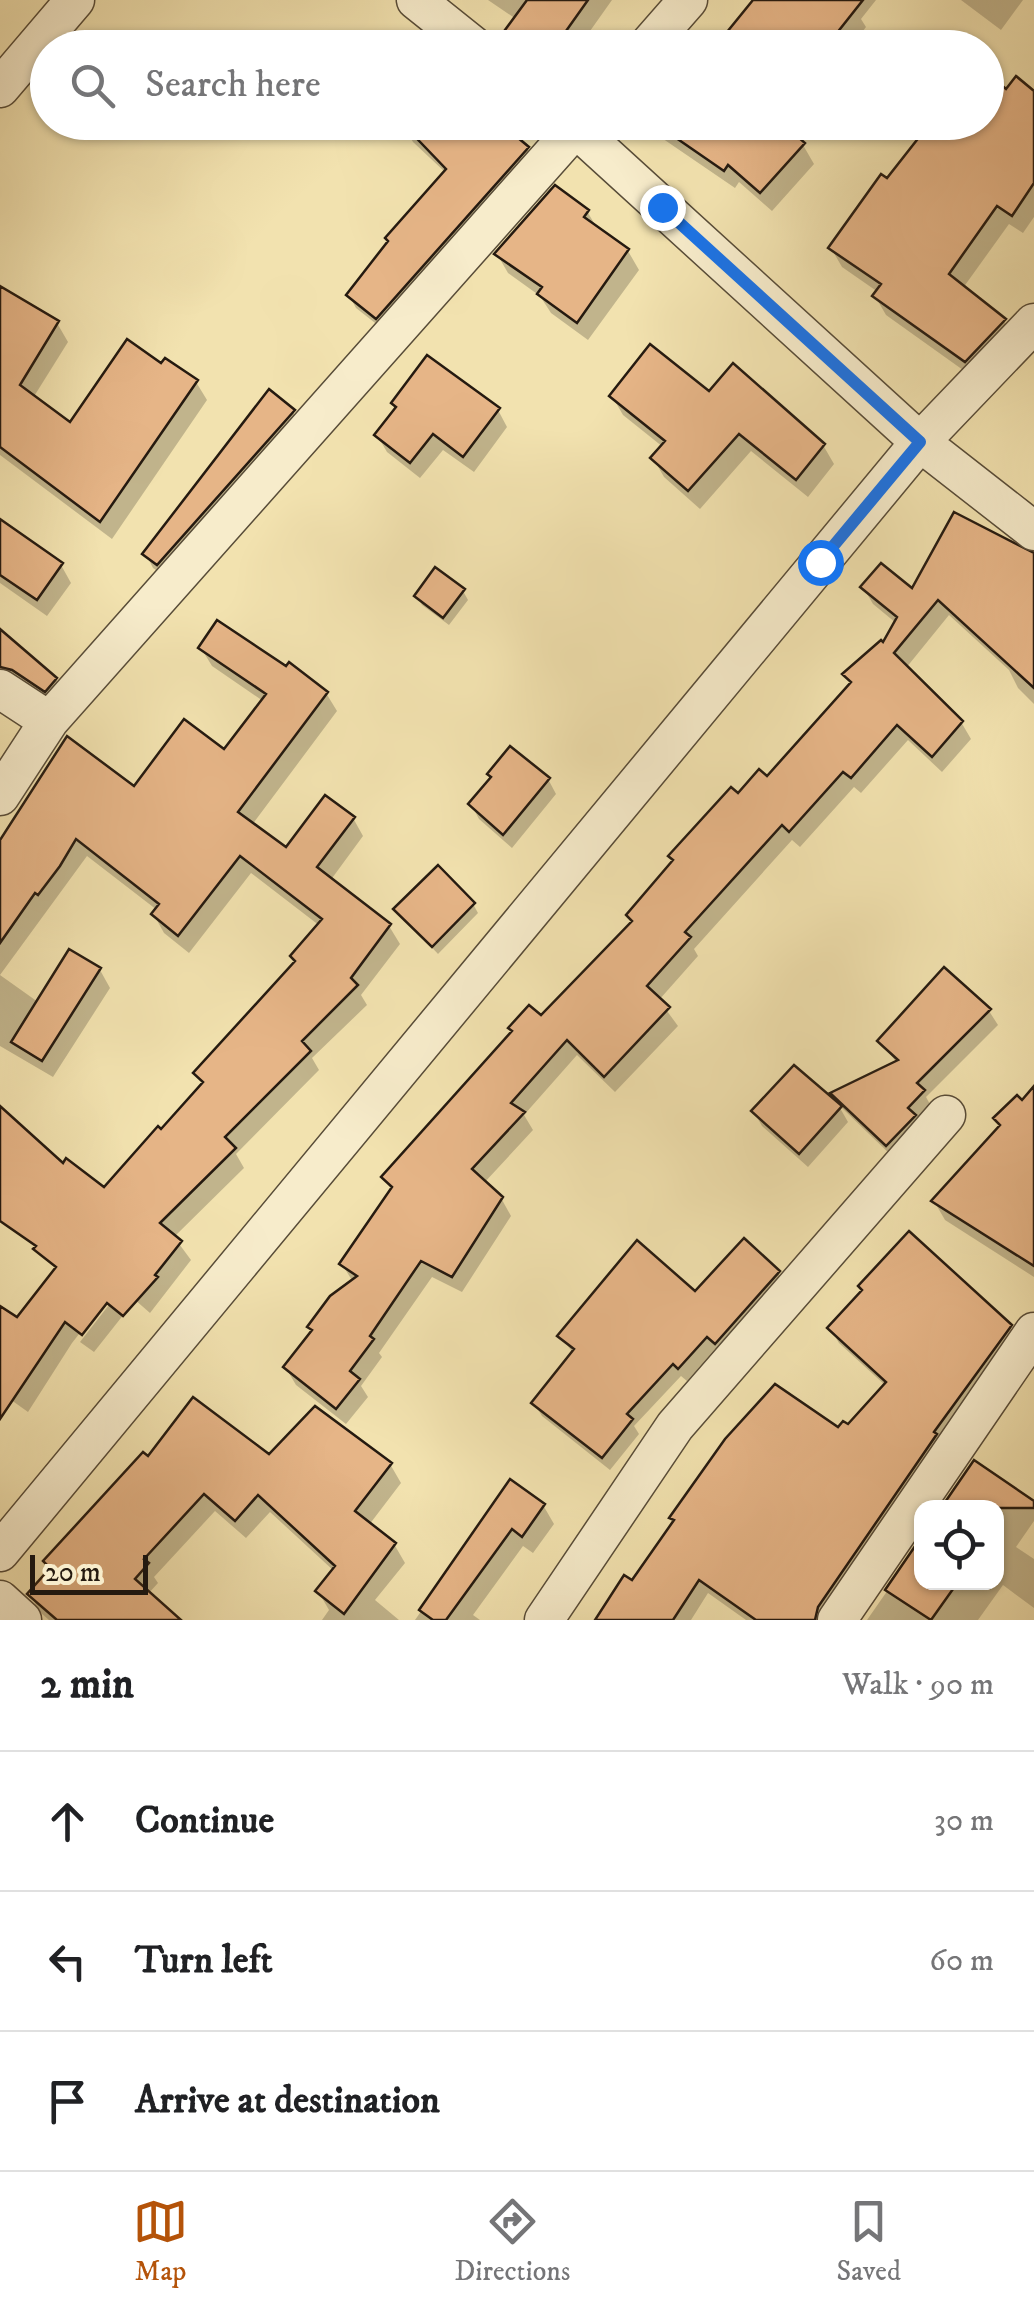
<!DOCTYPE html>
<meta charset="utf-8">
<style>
:root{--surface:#fff;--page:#f2f2f2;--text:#202124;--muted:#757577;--line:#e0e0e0;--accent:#b45309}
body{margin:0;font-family:"IM FELL DW Pica",serif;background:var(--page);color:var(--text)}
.controls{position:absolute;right:30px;bottom:30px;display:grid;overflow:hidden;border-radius:20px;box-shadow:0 2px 8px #0004}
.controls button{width:90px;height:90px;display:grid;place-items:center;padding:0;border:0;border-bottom:2px solid var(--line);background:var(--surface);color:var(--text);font:50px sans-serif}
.scale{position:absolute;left:30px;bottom:25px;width:118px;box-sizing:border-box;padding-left:10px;border:5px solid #251a10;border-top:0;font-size:28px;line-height:35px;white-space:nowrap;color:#251a10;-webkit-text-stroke:8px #f7eccb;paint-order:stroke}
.stop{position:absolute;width:30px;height:30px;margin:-22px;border:8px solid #1a73e8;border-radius:50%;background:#fff}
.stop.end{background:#1a73e8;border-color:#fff;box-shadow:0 2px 10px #0008}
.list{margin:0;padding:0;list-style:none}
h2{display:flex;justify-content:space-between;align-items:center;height:130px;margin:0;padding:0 40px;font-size:42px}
h2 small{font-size:32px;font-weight:400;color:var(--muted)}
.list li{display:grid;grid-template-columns:65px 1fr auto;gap:30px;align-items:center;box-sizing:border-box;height:140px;padding:0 40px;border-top:2px solid var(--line)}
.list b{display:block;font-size:38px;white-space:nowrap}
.list em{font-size:32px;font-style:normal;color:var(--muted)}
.icon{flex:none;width:55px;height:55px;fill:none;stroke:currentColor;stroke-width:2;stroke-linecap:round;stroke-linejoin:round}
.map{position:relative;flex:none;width:1034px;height:1620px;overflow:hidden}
.search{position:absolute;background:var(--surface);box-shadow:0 2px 8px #0004;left:30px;right:30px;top:30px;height:110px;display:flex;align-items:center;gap:25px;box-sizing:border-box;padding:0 35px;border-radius:55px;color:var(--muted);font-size:38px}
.sheet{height:550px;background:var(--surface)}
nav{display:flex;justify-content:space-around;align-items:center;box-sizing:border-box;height:140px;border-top:2px solid var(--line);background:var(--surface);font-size:28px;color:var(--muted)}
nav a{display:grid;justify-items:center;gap:5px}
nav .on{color:var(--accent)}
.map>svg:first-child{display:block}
.shadow{fill:#0003}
.building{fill:#e6b587;stroke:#251a10;stroke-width:2.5}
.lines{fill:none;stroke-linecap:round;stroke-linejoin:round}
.minor-casing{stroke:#584c38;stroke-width:41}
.minor{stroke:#f7eccb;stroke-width:38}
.route{stroke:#1a73e8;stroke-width:12}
</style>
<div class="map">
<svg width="1034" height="1620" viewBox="0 0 1034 1620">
<rect width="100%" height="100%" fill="#f2e2af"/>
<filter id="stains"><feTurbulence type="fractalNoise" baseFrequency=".002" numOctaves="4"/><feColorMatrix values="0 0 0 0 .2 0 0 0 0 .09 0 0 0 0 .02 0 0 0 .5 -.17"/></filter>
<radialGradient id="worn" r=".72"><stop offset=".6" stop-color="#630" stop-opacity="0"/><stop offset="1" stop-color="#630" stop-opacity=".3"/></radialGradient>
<!-- shadow -->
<path class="shadow" d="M 488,0 L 612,0 L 578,48 L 519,48 L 508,30 L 516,19 Z
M 756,0 L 876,0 L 861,19 L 866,27 L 850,48 L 717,48 Z
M 961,0 L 1023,0 L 1001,30 Z
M 1006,92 L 1034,94 L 1034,217 L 1023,233 L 1009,224 L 963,288 L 1004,321 L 1015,340 L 977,380 L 886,315 L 875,296 L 878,292 L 842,267 L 831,248 L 887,181 L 986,122 Z
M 411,122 L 527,148 L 534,161 L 384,330 L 356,308 L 349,295 L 446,173 L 413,142 L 405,129 Z
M 647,122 L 797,122 L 789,133 L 803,145 L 814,164 L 772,211 L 739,182 L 735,188 L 653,132 Z
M 587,211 L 598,230 L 628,251 L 639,270 L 588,340 L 551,313 L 540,296 L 508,273 L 497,254 Z
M 0,289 L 57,323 L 68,342 L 33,398 L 70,426 L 162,367 L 196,382 L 207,400 L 112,539 L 0,455 Z
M 710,394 L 823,445 L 834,464 L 808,497 L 751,451 L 700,509 L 664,477 L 653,458 L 663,447 L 623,415 L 612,396 Z
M 394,404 L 498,410 L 507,427 L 474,472 L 443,450 L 420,478 L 387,452 L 377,435 L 397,410 Z
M 293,412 L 301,425 L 166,577 L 153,568 L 146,554 Z
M 0,522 L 61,565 L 71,583 L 47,616 L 0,583 Z
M 1034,558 L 1034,704 L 1018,688 L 1009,670 L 949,615 L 906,668 L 961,722 L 971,739 L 942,772 L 908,740 L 861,793 L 854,787 L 800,847 L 792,840 L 694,949 L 698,956 L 659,1000 L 678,1026 L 615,1092 L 577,1055 L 524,1115 L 533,1130 L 484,1183 L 501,1198 L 511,1216 L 462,1292 L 432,1277 L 379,1353 L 382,1357 L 361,1386 L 368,1397 L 346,1424 L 296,1385 L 286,1368 L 313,1332 L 310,1327 L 353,1282 L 342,1264 L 392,1191 L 384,1177 L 633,923 L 738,797 L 767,780 L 852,686 L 845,675 L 883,646 L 896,623 L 873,604 L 863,587 L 913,592 Z
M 463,591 L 468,600 L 449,625 L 422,605 L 417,596 Z
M 0,637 L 56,679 L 66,697 L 56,708 L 0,687 Z
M 201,648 L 326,693 L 337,711 L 252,825 L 287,851 L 353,818 L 363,836 L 330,881 L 389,926 L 400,944 L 361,995 L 367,1005 L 312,1058 L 319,1070 L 236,1154 L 244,1168 L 174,1237 L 191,1260 L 150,1313 L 126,1292 L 132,1304 L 94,1352 L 80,1342 L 119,1292 L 112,1292 L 72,1343 L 28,1412 L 0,1392 L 0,1316 L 17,1320 L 64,1260 L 0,1182 L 0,1126 L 105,1190 L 203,1085 L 196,1073 L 297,963 L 320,926 L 251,873 L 189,953 L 164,933 L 154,915 L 157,910 L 87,856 L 0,975 L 0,841 L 225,752 L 263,701 L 212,666 Z
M 493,779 L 548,779 L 556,794 L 512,848 L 479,819 L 471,804 Z
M 473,904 L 478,913 L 438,954 L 396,909 Z
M 100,970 L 110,988 L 53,1077 L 0,1046 L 0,975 L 38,1002 Z
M 944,970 L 989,1011 L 998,1025 L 926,1097 L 931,1106 L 895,1159 L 841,1107 L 834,1094 L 897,1063 L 880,1041 Z
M 1034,1094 L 1034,1277 L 945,1220 L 934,1201 L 1001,1127 L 996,1119 L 1024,1106 Z
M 840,1108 L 848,1122 L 808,1167 L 762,1126 L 754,1112 Z
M 778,1273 L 786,1286 L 723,1356 L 715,1349 L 687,1381 L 681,1376 L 634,1426 L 639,1434 L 610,1470 L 542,1416 L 534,1403 L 574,1354 L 560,1336 Z
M 1010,1327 L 1018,1342 L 828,1620 L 746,1620 L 708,1593 L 691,1620 L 600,1620 L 632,1583 L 675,1523 L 672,1518 L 849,1428 L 886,1386 L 839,1343 L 830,1328 Z
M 269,1458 L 390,1464 L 401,1483 L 369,1525 L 394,1544 L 405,1563 L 375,1600 L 399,1620 L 322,1620 L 329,1610 L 318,1591 L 334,1571 L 270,1512 L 246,1538 L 215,1511 L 154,1577 L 158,1583 L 148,1594 L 178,1620 L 49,1620 L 41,1613 L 30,1595 L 51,1571 L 46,1562 L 149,1460 Z
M 510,1483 L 543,1505 L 554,1524 L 533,1553 L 523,1546 L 473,1615 L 480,1620 L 415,1620 Z
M 1029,1501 L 1034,1509 L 1034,1521 L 1016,1547 L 1034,1559 L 1034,1608 L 1003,1585 L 978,1620 L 867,1620 L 922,1541 L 922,1582 L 996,1582 L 996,1508 Z"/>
<!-- building -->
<path class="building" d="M 527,0 L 588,0 L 554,48 L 530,48 L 505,30 Z
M 753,0 L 863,0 L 825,48 L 714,48 Z
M 986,72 L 1006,89 L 1016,76 L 1034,91 L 1034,183 L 1012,216 L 997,206 L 949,274 L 1006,319 L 965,362 L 872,296 L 881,284 L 828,248 L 881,174 L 887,178 L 931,122 L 986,122 Z
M 401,122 L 499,122 L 529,147 L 376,319 L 346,295 L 388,241 L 385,238 L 446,169 Z
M 653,122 L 781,122 L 805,143 L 760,193 L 728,165 L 724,171 Z
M 555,185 L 589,210 L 584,217 L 629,249 L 577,323 L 537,294 L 542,287 L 494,254 Z
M 0,286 L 59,321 L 20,385 L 70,422 L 127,339 L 161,363 L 165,358 L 198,380 L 100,522 L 0,447 Z
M 650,344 L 709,391 L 733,363 L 825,444 L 796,480 L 739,434 L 688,491 L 650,458 L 665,441 L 609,396 Z
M 427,355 L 500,408 L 463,457 L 433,434 L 410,463 L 374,435 L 396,407 L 391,403 Z
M 269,389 L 295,410 L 157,565 L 142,554 Z
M 954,512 L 1034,553 L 1034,688 L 938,600 L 894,653 L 963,721 L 932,757 L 897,725 L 851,778 L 843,772 L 789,832 L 782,825 L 685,932 L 691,937 L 647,986 L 670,1007 L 604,1077 L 567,1040 L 511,1103 L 525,1112 L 472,1169 L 503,1197 L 452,1277 L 421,1261 L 370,1336 L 374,1339 L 350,1371 L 360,1379 L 336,1409 L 283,1367 L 312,1330 L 307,1327 L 330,1296 L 357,1276 L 339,1264 L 392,1187 L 381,1177 L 512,1031 L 508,1028 L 529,1005 L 541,1015 L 632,921 L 626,915 L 673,860 L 668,856 L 731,787 L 738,793 L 759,769 L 767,776 L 851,682 L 842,674 L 881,640 L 883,642 L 897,617 L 860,587 L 881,563 L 912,588 Z
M 0,519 L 63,563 L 37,600 L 0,575 Z
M 435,567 L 465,589 L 443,618 L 414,596 Z
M 217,620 L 286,666 L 289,662 L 328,692 L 238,812 L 286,847 L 325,795 L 355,817 L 317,867 L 391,924 L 351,978 L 358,985 L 302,1041 L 311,1051 L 225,1137 L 236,1148 L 160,1223 L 182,1241 L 155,1275 L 158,1277 L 123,1316 L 107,1303 L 82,1335 L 65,1322 L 0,1419 L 0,1306 L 17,1317 L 56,1267 L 33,1249 L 36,1246 L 0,1221 L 0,1106 L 63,1163 L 66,1158 L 104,1187 L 158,1126 L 161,1129 L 203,1082 L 193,1073 L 295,961 L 290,956 L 322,919 L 240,856 L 178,936 L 151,914 L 159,904 L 76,839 L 60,866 L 38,895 L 35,893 L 0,943 L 0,840 L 67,736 L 134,786 L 184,719 L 224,749 L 266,694 L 198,648 Z
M 0,629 L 57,678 L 45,692 L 12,670 L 0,667 Z
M 510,746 L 550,778 L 503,835 L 468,804 L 491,777 L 487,774 Z
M 438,865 L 475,903 L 432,947 L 393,909 Z
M 69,949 L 101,968 L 42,1061 L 11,1042 Z
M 944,967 L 991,1009 L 917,1083 L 925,1090 L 908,1108 L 916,1115 L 886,1146 L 830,1093 L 898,1060 L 877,1041 Z
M 794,1065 L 842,1106 L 799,1154 L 751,1111 Z
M 1034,1086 L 1034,1266 L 931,1201 L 1000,1125 L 993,1118 L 1017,1095 L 1022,1100 Z
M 909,1231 L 1012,1325 L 934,1432 L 937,1434 L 818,1607 L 815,1620 L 756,1620 L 699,1580 L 673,1620 L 595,1620 L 624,1575 L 632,1580 L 674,1520 L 669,1518 L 725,1439 L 775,1384 L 838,1427 L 843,1421 L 848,1424 L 886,1382 L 827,1328 L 862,1290 L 858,1286 Z
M 744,1238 L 780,1271 L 715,1344 L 707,1337 L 678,1369 L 673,1364 L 627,1414 L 633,1419 L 602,1458 L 531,1403 L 574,1349 L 557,1336 L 637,1240 L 695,1291 Z
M 193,1397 L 269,1454 L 315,1406 L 392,1463 L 355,1511 L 396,1543 L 344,1614 L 315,1591 L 335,1566 L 258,1495 L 235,1521 L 204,1494 L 144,1559 L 149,1563 L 135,1579 L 181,1620 L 57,1620 L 27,1594 L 50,1568 L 43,1561 L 143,1452 L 148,1456 Z
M 974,1460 L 1034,1501 L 1034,1508 L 941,1508 Z
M 510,1479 L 545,1504 L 522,1537 L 512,1529 L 446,1620 L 433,1620 L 419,1610 Z
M 922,1536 L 922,1582 L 958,1582 L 931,1620 L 885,1590 Z"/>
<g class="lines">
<!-- minor casing -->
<g class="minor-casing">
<path id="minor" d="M 416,0 L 476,48
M 646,48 L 688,0
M 0,88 L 75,0
M 569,122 L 920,442 L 1034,531
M 0,689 L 49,721
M 0,796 L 49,721 L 581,122
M 0,1552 L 920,442 L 1034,323
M 0,1600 L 22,1620
M 544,1620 L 675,1426 L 946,1115
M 837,1620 L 1034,1332"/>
</g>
<!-- minor -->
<use href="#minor" class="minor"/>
</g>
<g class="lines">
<!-- route -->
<path class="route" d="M 662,207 L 920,442 L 820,562"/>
</g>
<rect width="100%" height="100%" filter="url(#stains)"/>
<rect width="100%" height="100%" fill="url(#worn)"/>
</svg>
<div class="controls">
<button><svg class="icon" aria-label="locate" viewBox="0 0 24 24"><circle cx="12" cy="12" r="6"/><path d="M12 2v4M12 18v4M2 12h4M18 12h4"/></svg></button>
</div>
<div class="scale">20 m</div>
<div class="stop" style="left:820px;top:562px"></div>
<div class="stop end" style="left:662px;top:207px"></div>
<div class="search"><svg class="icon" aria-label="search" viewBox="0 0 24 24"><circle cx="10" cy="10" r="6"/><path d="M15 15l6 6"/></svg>Search here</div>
</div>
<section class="sheet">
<h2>2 min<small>Walk · 90 m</small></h2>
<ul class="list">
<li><svg class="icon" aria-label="ahead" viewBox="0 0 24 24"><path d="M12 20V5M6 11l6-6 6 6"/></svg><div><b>Continue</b></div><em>30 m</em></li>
<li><svg class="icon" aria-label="left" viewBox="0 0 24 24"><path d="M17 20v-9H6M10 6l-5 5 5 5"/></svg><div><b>Turn left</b></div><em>60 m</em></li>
<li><svg class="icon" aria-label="arrive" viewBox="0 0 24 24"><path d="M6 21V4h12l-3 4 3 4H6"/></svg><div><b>Arrive at destination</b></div></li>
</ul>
</section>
<nav>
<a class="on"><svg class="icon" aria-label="map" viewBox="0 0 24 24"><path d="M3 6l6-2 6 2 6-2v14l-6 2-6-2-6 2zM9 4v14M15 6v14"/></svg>Map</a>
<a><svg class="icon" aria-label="directions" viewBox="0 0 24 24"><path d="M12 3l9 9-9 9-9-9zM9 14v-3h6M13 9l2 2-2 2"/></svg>Directions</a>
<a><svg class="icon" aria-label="saved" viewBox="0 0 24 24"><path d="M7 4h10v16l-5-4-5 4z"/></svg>Saved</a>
</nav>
